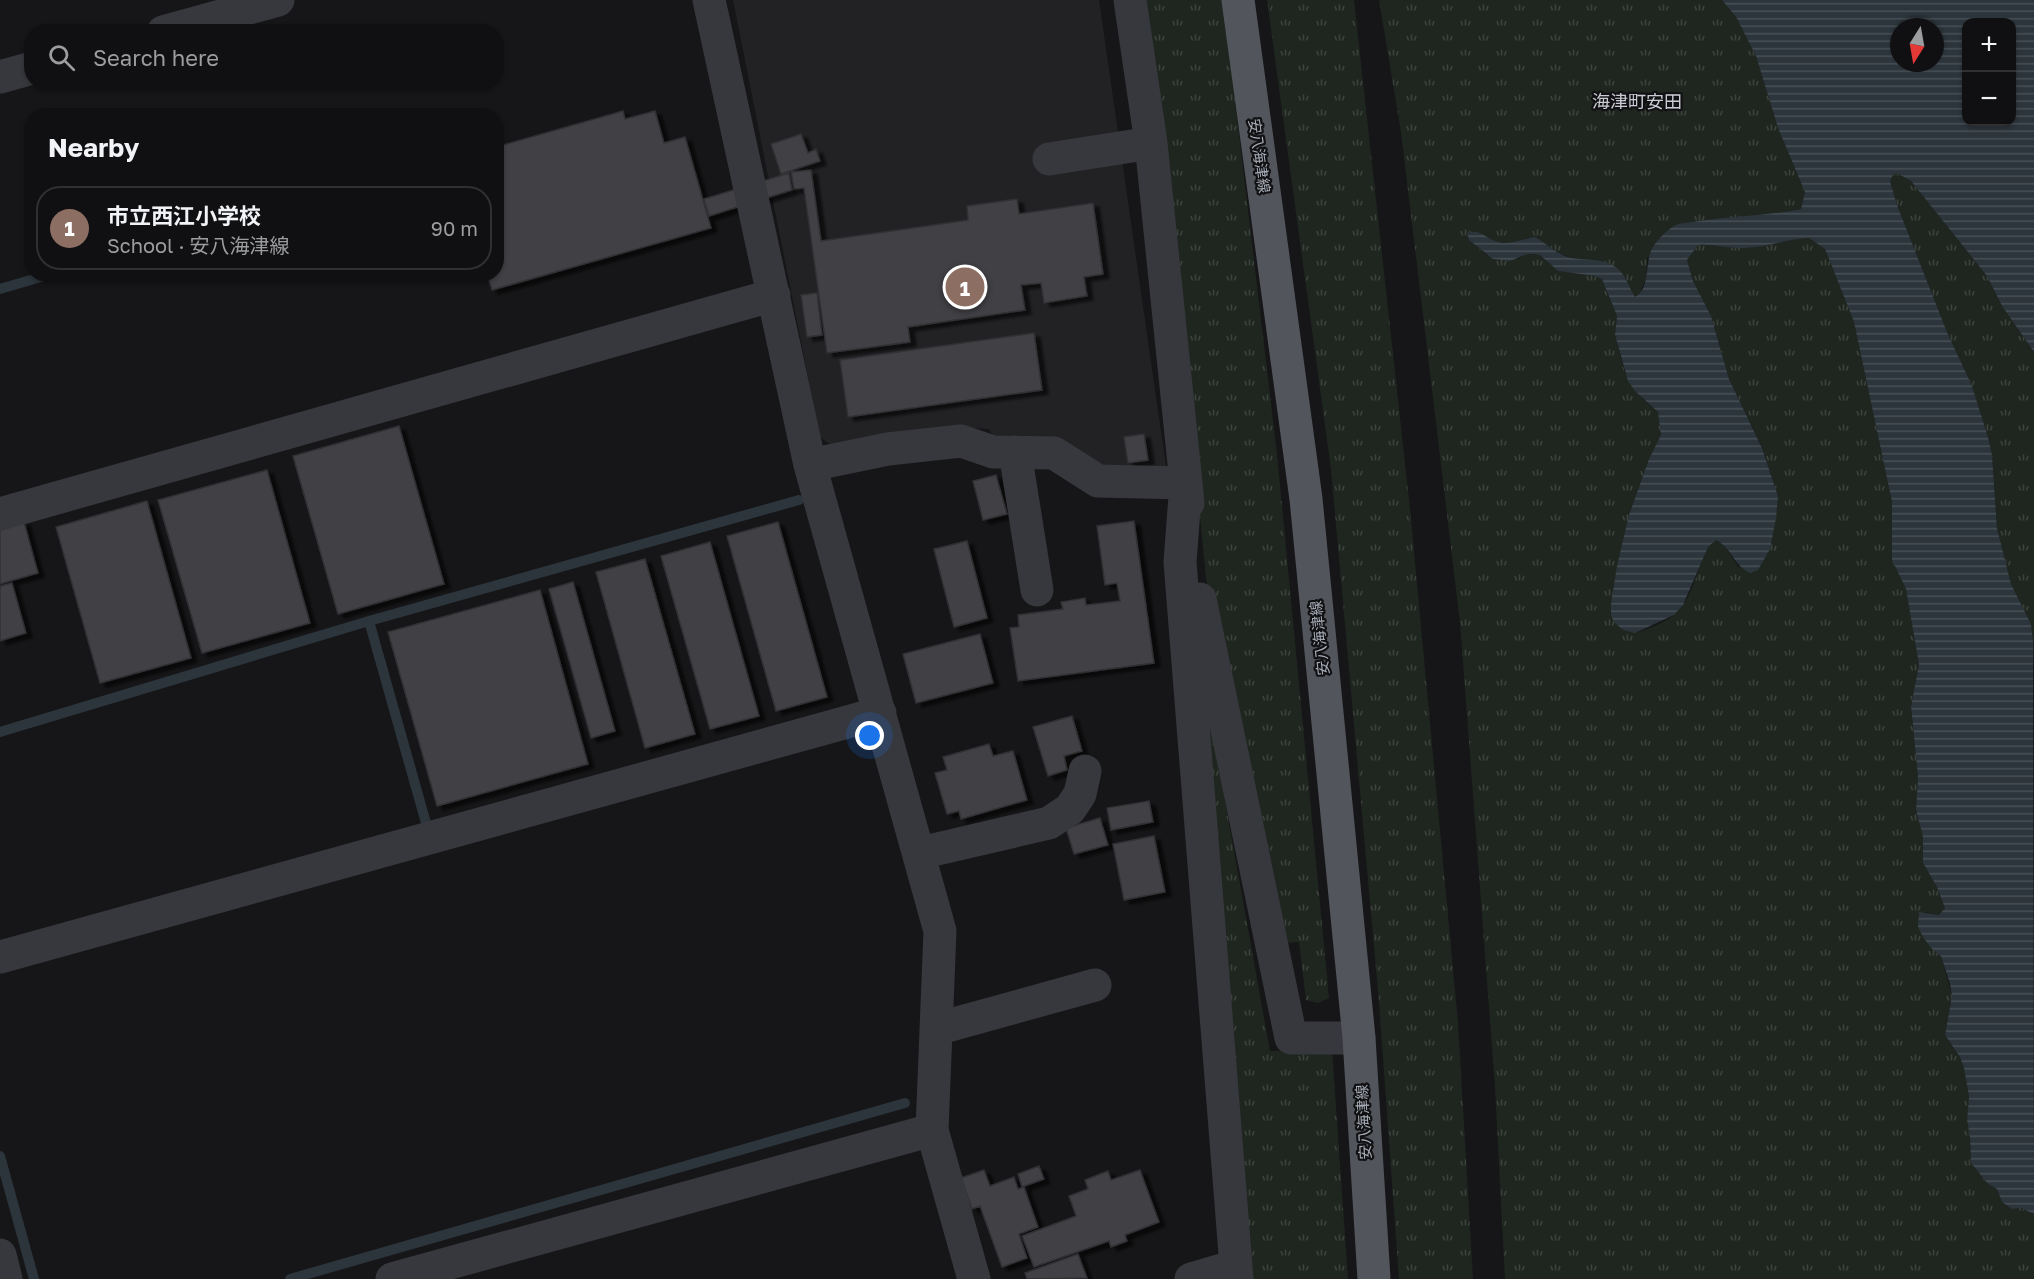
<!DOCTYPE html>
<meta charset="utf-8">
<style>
:root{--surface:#101012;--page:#1e1e20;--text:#f1f3f6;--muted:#9c9d9f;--line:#303032;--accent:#ea580c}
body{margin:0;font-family:"Golos Text","Noto Sans JP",sans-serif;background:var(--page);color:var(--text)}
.controls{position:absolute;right:18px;top:18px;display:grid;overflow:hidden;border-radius:12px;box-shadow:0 2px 4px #0004}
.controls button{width:54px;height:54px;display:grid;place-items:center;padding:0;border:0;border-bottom:2px solid var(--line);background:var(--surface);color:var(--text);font:30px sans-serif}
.compass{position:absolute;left:1890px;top:18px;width:54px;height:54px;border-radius:50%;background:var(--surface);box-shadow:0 2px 4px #0004;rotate:191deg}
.you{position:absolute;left:870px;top:736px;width:21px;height:21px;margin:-15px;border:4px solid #fff;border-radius:50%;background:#1a73e8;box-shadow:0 0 0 9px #1a73e833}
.badge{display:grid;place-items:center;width:39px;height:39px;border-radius:50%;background:var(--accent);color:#fff;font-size:20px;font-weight:700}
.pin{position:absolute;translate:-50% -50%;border:3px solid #fff;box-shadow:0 2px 6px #0006}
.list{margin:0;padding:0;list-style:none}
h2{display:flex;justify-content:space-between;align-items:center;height:78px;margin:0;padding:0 24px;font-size:26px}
h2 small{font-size:20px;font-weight:400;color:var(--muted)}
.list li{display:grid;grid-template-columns:39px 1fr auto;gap:18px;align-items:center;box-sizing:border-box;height:84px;margin:0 12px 12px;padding:0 12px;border:2px solid var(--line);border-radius:24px}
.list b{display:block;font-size:22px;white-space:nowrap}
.list p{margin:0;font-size:20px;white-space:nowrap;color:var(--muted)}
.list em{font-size:20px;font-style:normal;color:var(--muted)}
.icon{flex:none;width:33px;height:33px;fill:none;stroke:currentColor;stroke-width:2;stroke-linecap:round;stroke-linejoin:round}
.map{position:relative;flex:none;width:2034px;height:1279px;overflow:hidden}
.search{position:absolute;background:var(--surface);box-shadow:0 2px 4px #0004;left:24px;top:24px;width:480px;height:66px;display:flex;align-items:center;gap:15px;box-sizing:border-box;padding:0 21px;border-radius:24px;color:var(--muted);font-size:22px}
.panel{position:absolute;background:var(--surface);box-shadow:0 2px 4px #0004;left:24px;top:108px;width:480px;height:174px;border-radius:24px}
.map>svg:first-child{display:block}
.built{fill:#222225}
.grass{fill:url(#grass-tufts)}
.water{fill:url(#water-rules);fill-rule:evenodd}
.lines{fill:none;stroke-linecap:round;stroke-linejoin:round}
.stream{stroke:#2c353c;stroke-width:10}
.building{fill:#404145;stroke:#303034;stroke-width:1.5;filter:url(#shadow)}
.minor{stroke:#37383d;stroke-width:33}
.major{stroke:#53555c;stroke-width:33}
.labels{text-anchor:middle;stroke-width:4.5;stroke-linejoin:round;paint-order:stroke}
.street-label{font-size:15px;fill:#a8adb8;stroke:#111113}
.quarter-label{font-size:18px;fill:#c9ccd4;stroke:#111113}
</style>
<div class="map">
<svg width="2034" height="1279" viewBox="0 0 2034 1279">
<defs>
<pattern id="grass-tufts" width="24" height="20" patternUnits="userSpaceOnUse" patternTransform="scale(1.5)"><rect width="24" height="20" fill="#1e261f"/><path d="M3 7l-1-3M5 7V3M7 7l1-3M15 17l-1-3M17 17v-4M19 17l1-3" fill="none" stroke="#3c433d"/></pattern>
<pattern id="water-rules" width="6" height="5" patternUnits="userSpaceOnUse" patternTransform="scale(1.5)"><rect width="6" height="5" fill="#2c353c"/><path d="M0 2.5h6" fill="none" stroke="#485056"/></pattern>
<filter id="shadow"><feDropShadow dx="6" dy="4" stdDeviation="1.5" flood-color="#0009"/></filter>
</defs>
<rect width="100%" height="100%" fill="#161618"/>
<!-- built -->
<path class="built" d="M 733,0 L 1099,0 L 1167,473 L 1124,472 L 994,438 L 989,429 L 948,427 L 835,448 L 820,437 Z"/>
<!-- grass -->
<path class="grass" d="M 1141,0 L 1223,0 L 1277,454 L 1329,998 L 1318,1003 L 1306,1000 L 1299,942 L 1280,943 L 1206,578 L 1164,149 Z
M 1267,0 L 1354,0 L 1410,509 L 1458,1023 L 1473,1279 L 1399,1279 L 1379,1002 L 1331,469 Z
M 1379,0 L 1722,0 L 1736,17 L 1756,56 L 1778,128 L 1805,192 L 1801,209 L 1786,212 L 1647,258 L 1646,278 L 1639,295 L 1634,298 L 1630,289 L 1601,262 L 1569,257 L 1559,253 L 1535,237 C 1523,239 1507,245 1495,242 C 1487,239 1481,233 1473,231 L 1467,233 L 1469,240 L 1487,255 L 1518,259 L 1528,254 L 1540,255 L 1558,271 L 1595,276 L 1602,279 L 1607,287 L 1608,295 L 1617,316 L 1615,336 L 1625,373 L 1643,399 L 1658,412 L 1660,421 L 1661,435 L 1649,459 L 1629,515 L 1635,633 C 1647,629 1663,624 1674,615 C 1693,599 1697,568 1708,546 L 1716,540 L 1725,546 L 1739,568 L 1778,496 L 1762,447 L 1729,379 L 1711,316 L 1693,281 L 1687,260 L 1698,245 C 1715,244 1731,249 1749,248 C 1769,246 1788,239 1809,238 L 1825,249 L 1854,322 L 1892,502 L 1892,560 L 1906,589 L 1919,665 L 1911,706 L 1918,777 L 1916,810 L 1923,837 L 1923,863 L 1937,887 L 1945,908 L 1939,915 L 1925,912 L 1932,949 L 1941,956 L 1952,996 L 1945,1035 L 1960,1057 L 1964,1068 L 1969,1097 L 1967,1120 L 1970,1136 L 1971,1163 L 1988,1184 L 1997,1189 L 2002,1202 L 2012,1209 L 2021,1208 L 2034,1214 L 2034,1279 L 1505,1279 L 1495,1087 L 1460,622 L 1401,132 Z
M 1897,173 L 1911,181 L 1987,276 L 2002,306 L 2034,352 L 2034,664 L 2031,624 L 2011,584 L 1997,528 L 1992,455 L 1988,437 L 1972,386 L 1947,332 L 1897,205 L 1890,181 L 1893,175 Z
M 1188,596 L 1270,1051 L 1332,1050 L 1348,1279 L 1250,1279 Z"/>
<!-- water -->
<path class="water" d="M 1722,0 L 2034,0 L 2034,352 L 2002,306 L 1987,276 L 1911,181 L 1897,173 L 1893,175 L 1890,181 L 1897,205 L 1947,332 L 1972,386 L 1988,437 L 1992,455 L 1997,528 L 2011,584 L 2031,624 L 2033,642 L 2034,1214 L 2021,1208 L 2012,1209 L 2002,1202 L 1997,1189 L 1988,1184 L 1971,1163 L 1970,1136 L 1967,1120 L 1969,1097 L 1964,1068 L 1960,1057 L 1945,1035 L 1952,996 L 1950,984 L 1941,956 L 1932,949 L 1923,937 L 1918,927 L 1919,912 L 1939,915 L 1945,908 L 1937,887 L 1923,863 L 1923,837 L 1916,810 L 1918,777 L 1911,706 L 1919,665 L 1906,589 L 1892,560 L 1892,502 L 1854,322 L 1825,249 L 1809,238 C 1788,239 1767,247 1746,248 C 1729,249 1715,244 1698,245 L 1687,260 L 1693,281 L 1711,316 L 1729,379 L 1762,448 L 1778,496 L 1776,518 L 1770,549 L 1758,570 L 1750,573 C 1732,564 1733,549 1716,540 L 1708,547 L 1683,605 L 1674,615 L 1635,633 L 1623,630 L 1614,622 L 1611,615 L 1611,604 L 1617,566 L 1629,515 L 1649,459 L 1661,435 L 1658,412 L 1635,391 L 1628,381 L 1615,335 L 1617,316 L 1602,279 L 1595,276 L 1558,271 L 1540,255 L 1534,254 L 1528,254 L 1510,261 L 1493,259 L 1469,240 L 1467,233 C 1479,228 1485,238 1495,241 C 1506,246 1523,239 1535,237 C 1546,243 1555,253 1568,257 C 1583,261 1605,257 1618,269 C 1626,276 1629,288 1635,297 C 1651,289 1644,261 1653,247 C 1657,240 1669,228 1676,225 C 1683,222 1693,223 1699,221 C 1733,216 1768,216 1801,209 L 1805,192 L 1778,128 L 1756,56 L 1736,17 ZM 1966,22 L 2012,22 L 2012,122 L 1966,122 ZM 1899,27 L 1935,27 L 1935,63 L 1899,63 Z"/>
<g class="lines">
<!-- stream -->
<path class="stream" d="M 0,289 L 51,274
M 369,621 L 426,823
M 0,732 L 369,621 L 799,500
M 0,1156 L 34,1279
M 290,1279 L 905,1103"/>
</g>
<!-- building -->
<path class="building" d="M 623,111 L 625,119 L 655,111 L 664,143 L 685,137 L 711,228 L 492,290 L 487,274 L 496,274 L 496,147 Z
M 801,134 L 808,153 L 816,149 L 820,161 L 781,174 L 771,144 Z
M 811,170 L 821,241 L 968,220 L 967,206 L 1017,199 L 1019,214 L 1093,203 L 1103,274 L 1084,277 L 1087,296 L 1044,303 L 1041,283 L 1021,285 L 1025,310 L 908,327 L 910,342 L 827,353 L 804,188 L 794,189 L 791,172 Z
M 789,173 L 792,190 L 709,216 L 704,199 Z
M 817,293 L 822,335 L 807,337 L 801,295 Z
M 1034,333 L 1042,390 L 848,417 L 840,360 Z
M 399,426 L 444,584 L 338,614 L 293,456 Z
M 1144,434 L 1148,460 L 1128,463 L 1124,437 Z
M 267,470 L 310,623 L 202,653 L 158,500 Z
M 996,475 L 1007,514 L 983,520 L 973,481 Z
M 147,501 L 191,658 L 100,683 L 56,527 Z
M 1134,521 L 1154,663 L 1018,681 L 1010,628 L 1019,627 L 1018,615 L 1063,609 L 1061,602 L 1085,598 L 1086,605 L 1120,601 L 1117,583 L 1105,585 L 1097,526 Z
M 24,522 L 38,573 L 0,584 L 0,529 Z
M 778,522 L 827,697 L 776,711 L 727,536 Z
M 967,541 L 987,618 L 954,627 L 934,549 Z
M 710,542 L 759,716 L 710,729 L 661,556 Z
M 645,559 L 695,734 L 645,748 L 596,572 Z
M 573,582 L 615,731 L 591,738 L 549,589 Z
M 12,583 L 26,633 L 0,641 L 0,586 Z
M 540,590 L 588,764 L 437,806 L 388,632 Z
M 980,634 L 993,683 L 916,703 L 903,654 Z
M 1072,716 L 1082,751 L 1064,756 L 1067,770 L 1048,776 L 1033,727 Z
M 989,744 L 993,756 L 1013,751 L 1027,800 L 961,819 L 959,811 L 947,814 L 935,773 L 947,770 L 943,757 Z
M 1149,801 L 1153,822 L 1111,830 L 1107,808 Z
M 1100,818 L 1108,845 L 1074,854 L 1066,828 Z
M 1154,836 L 1165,892 L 1124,900 L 1113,844 Z
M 1039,1166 L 1044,1179 L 1022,1187 L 1018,1174 Z
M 984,1170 L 990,1186 L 1014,1177 L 1018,1189 L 1024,1187 L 1038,1227 L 1019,1234 L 1027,1258 L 1002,1267 L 980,1206 L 972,1209 L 961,1178 Z
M 1140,1170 L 1159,1222 L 1125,1235 L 1127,1241 L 1111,1247 L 1109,1241 L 1034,1267 L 1022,1236 L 1076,1216 L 1069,1196 L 1088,1189 L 1085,1180 L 1108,1171 L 1111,1180 Z
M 1078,1254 L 1087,1278 L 1027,1279 L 1025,1273 Z"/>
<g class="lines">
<!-- minor -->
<path class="minor" d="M 709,0 L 810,465 L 940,931 L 932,1130 L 974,1279
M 1130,0 L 1151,143 L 1186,483 L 1180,562 L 1237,1279
M 163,32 L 278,0
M 0,77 L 32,68
M 1049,159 L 1151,143
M 1015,452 L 1037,590
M 810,465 L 888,449 L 961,441 L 993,452 L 1054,453 L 1098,481 L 1186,483 L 1188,503
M 0,514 L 774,295
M 1200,599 L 1291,1038 L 1359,1038
M 920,853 L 1049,823 L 1070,809 L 1080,794 L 1085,771
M 0,957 L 880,713
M 936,1029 L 1095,985
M 0,1255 L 6,1279
M 392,1279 L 932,1130
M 1191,1279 L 1235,1266"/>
<!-- major -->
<path class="major" d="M 1238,0 L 1306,499 L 1359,1038 L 1374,1279"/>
</g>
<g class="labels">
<!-- street labels -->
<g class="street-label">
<text transform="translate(1259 156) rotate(82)" y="5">安八海津線</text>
<text transform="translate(1320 638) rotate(-96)" y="5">安八海津線</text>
<text transform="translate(1364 1122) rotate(-93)" y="5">安八海津線</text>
</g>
<!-- quarter labels -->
<g class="quarter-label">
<text x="1637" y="108">海津町安田</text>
</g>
</g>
</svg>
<div class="controls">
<button>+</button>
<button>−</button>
</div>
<svg class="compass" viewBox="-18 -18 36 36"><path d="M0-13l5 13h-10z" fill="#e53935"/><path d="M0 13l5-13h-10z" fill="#9c9d9f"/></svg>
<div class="you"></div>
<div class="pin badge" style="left:965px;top:287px;background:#8d6e63">1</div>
<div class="search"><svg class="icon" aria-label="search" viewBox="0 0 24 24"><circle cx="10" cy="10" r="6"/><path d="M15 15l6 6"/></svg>Search here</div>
<section class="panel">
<h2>Nearby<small></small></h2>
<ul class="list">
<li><span class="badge" style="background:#8d6e63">1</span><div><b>市立西江小学校</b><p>School · 安八海津線</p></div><em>90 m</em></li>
</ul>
</section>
</div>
